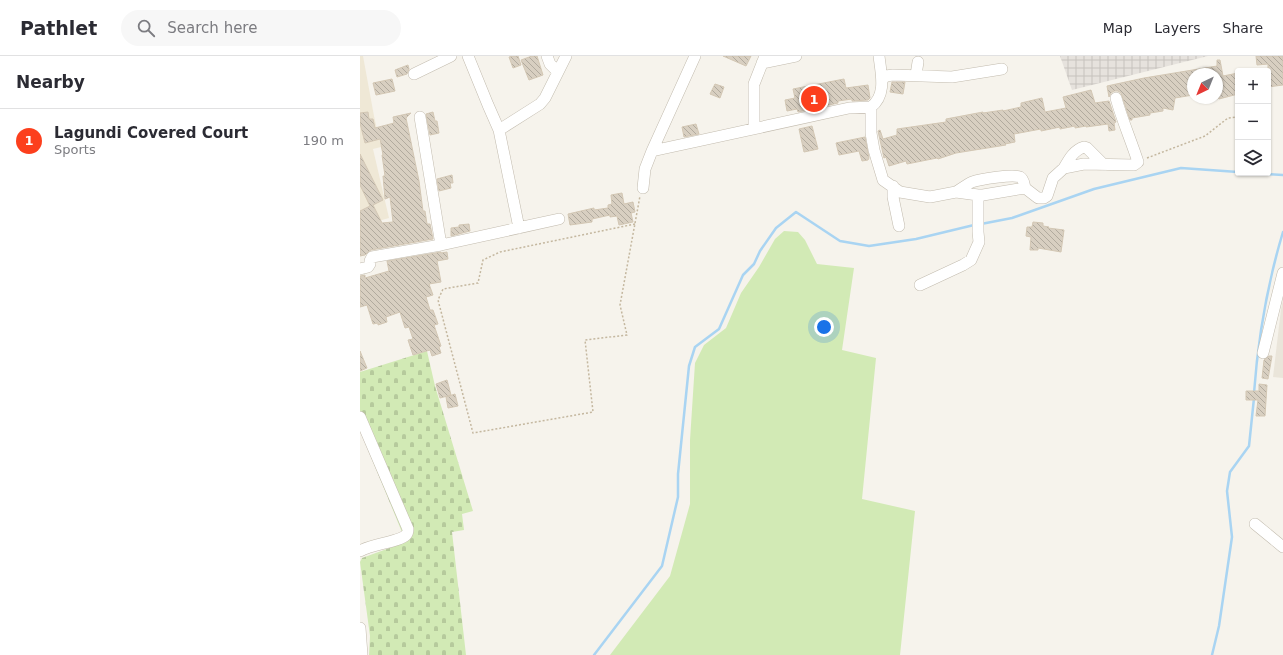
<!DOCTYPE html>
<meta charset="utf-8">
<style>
:root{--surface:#fff;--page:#f7f7f7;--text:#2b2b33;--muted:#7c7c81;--line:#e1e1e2;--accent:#fc3f1d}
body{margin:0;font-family:"DejaVu Sans",sans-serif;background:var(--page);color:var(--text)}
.controls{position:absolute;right:12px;top:12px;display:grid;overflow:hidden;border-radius:4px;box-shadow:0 1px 3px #0004}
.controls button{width:36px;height:36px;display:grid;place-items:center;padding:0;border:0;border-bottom:1px solid var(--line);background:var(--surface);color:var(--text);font:20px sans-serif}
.compass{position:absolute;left:827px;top:12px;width:36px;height:36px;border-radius:50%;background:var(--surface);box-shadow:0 1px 3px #0004;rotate:223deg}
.you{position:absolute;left:464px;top:271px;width:14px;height:14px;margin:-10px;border:3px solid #fff;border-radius:50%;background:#1a73e8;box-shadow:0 0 0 6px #1a73e833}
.badge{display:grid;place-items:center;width:26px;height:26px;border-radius:50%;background:var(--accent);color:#fff;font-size:13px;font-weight:700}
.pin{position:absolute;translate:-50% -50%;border:2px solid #fff;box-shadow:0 1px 4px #0006}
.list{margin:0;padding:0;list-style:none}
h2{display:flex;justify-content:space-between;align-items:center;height:52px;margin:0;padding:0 16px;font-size:17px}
h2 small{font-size:13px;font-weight:400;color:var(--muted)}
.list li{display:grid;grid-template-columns:26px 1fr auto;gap:12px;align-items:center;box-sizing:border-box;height:64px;padding:0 16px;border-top:1px solid var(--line)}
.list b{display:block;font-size:15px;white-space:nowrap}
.list p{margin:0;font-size:13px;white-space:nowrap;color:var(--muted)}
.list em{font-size:13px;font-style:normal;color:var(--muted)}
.icon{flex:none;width:22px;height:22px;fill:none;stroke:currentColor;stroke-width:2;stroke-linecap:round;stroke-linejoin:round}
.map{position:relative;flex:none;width:923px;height:599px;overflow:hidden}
header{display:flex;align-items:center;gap:24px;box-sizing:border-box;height:56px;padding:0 20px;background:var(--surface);border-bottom:1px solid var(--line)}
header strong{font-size:19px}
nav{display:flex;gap:22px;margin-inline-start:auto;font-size:14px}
.search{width:280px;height:36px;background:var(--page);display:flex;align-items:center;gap:10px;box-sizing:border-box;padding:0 14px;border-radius:22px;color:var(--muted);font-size:15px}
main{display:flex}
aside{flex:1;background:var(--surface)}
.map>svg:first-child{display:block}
.residential{fill:#eae5da}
.industrial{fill:url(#industrial-grid)}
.education{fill:#efe8d6}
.green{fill:#d2eab5}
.cemetery{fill:url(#cemetery-stones)}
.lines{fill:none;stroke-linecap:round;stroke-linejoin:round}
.stream{stroke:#a9d4f2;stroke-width:2.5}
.building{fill:url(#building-back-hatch);stroke:#d3c7b4}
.minor-casing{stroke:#c2bbae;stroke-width:12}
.path{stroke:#c4b79f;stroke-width:1.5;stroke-dasharray:2 2;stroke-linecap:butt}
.minor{stroke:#fff;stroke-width:11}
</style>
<header>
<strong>Pathlet</strong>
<div class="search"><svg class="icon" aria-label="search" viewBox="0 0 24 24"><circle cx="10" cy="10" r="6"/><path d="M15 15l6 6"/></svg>Search here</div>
<nav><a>Map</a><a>Layers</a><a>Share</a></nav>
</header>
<main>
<aside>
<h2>Nearby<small></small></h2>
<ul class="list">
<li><span class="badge">1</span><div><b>Lagundi Covered Court</b><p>Sports</p></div><em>190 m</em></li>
</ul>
</aside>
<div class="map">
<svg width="923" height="599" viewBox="0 0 923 599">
<defs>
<pattern id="industrial-grid" width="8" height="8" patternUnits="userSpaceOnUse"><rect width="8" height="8" fill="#e6e2dd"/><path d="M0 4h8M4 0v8" fill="none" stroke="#c7c3be"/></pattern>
<pattern id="cemetery-stones" width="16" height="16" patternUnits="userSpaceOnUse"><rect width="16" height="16" fill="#d2eab5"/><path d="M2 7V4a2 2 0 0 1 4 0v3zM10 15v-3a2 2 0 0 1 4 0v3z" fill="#b6ca9c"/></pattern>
<pattern id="building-back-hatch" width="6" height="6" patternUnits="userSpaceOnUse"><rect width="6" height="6" fill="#d8cfc1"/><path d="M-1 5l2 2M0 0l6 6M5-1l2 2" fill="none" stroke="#b1aa9e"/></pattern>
</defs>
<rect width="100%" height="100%" fill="#f6f3ec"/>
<!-- residential -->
<path class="residential" d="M 923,244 L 923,322 L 913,321 L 921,253 Z"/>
<!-- industrial -->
<path class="industrial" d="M 700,0 L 848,0 L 712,34 Z"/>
<!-- education -->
<path class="education" d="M 0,0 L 3,0 L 14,60 L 21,91 L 13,93 L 29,162 L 0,170 Z"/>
<!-- green -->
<path class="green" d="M 424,175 L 438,176 L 445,184 L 457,208 L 494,212 L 482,294 L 516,302 L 502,443 L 555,455 L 540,599 L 250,599 L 310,520 L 330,448 L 330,384 L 335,307 L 344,289 L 366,272 L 381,237 L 399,211 L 415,183 Z"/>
<!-- cemetery -->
<path class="cemetery" d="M 67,295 L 75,330 L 113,455 L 102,458 L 104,474 L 92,476 L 106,599 L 9,599 L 10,580 L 0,506 L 2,502 L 46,486 L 0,374 L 0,316 Z"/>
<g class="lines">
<!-- stream -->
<path class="stream" d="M 891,117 L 923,119
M 621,168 L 652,162 L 734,133 L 821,112 L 878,116
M 894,337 C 898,282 907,229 923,176
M 234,599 L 302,510 L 318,441 L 318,418 L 329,310 L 335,291 L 359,273 L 383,219 L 394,208 L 400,195 L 416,172 L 436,156 L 480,185 L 509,190 L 556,183 L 614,169
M 852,599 L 859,570 L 872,481 L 867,435 L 870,416 L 889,390 L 894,342"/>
</g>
<!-- building -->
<path class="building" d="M 153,0 L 158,0 L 161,9 L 153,12 L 149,1 Z
M 172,0 L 177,0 L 183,19 L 169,24 L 161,4 Z
M 363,0 L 391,0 L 386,10 Z
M 896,0 L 923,0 L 923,29 L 908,31 L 908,8 L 897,9 Z
M 857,4 L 860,4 L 863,20 L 878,17 L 878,38 L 859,43 L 859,42 L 857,43 L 857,18 L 833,18 L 833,39 L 815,42 L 813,54 L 803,52 L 803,55 L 790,57 L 790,59 L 772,62 L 772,64 L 770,64 L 761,37 L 758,35 L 754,35 L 751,37 L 749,41 L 747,30 L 784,22 L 857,10 Z
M 48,9 L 49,13 L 47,18 L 37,21 L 35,14 Z
M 32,23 L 35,35 L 16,39 L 13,27 Z
M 484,23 L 486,32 L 508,29 L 510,42 L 508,44 L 492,45 L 492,43 L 478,45 L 478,47 L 438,56 L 437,53 L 427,55 L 425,44 L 435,42 L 433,33 Z
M 532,26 L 545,26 L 543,38 L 530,36 Z
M 355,28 L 364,31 L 360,42 L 350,38 Z
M 731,34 L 735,47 L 749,45 L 756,66 L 754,67 L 755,74 L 749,75 L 748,68 L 726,71 L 726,70 L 715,72 L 715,70 L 700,73 L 700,71 L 681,75 L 681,73 L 654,78 L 655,86 L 645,88 L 646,89 L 596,97 L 578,103 L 577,102 L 547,108 L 546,105 L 529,110 L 526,101 L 524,102 L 518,75 L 520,74 L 523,83 L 537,79 L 537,73 L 586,66 L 586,63 L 623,56 L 623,57 L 643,54 L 643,55 L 661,51 L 661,47 L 682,42 L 685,56 L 706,52 L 703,41 Z
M 8,56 L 9,63 L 13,63 L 15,72 L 34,67 L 33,61 L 51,57 L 46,62 L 59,125 L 63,155 L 65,155 L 67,168 L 70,168 L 73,183 L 11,194 L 8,196 L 5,199 L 0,200 L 0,155 L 10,150 L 0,129 L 0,98 L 23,144 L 13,149 L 22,167 L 33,166 L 30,141 L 25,143 L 23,120 L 25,120 L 22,99 L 23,99 L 20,83 L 5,87 L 0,67 L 0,57 Z
M 73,56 L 75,65 L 77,65 L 79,77 L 70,79 L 66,58 Z
M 336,68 L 339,78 L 324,81 L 322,71 Z
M 452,70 L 458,93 L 444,96 L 439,73 Z
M 505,81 L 509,102 L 508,104 L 502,105 L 499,95 L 479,99 L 476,87 Z
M 92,119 L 93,127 L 90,127 L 91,132 L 79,135 L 77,123 Z
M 262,137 L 264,148 L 273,146 L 275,156 L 271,157 L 273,166 L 259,169 L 257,160 L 250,161 L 250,159 L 232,163 L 232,166 L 210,169 L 208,158 L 234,152 L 234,154 L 248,152 L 248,149 L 252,148 L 251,139 Z
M 673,166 L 683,167 L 683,170 L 689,171 L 688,172 L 704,174 L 701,196 L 678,192 L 678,194 L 670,194 L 671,181 L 666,180 L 667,171 L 672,171 Z
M 109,168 L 110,175 L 91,180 L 91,172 L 99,171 L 99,169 Z
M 81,196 L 81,197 L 87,196 L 88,203 L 77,205 L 81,226 L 69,228 L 73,239 L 66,241 L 70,254 L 73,254 L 78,268 L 74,269 L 81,290 L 79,291 L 81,297 L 72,300 L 70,294 L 53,299 L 48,284 L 53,283 L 49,271 L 45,272 L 40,256 L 26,261 L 27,266 L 18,269 L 18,267 L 13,268 L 7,249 L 0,251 L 0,220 L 5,219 L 5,222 L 29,215 L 27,205 Z
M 0,295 L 7,312 L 0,315 Z
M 909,300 L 912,300 L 908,323 L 902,322 L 904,304 Z
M 87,324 L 91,339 L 80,342 L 76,328 Z
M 899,328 L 907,329 L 905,360 L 896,360 L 898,344 L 886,344 L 886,335 L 899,335 Z
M 95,338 L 98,350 L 88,352 L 86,341 Z"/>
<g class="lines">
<!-- minor casing -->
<g class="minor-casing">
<path id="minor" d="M 108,0 L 128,49 L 139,74
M 187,0 L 190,8 L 198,16
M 519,0 C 521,18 527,39 511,51 L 511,77 L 514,94 L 523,124 L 540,136 L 570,141 L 596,136 L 618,139 L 618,176 L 619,186 L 611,204 L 603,209 L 560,229
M 402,7 L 436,0
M 54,18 L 91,0
M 556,19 L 558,6
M 522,24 L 526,20 L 533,19 L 592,21 L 642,13
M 394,72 L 394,28 L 405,0
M 292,95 L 489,52 L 511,51
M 704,112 C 709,103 714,94 724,91 L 727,92 L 744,109
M 533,130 L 533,141 L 539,170
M 283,132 L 285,113 L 292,95 L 335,0
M 596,136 C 601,133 607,128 612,126 C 620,123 653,118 660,121 C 664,123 664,128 665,132
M 618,139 L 623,139 L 665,132 L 678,142 L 684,142 L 687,140 L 693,122 L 704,112 L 724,108 L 774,109 L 778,106 C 771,84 762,64 756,42
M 159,172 L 139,74 L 180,48 L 185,42 L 206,0
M 81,189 L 199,163
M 0,213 L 8,211 L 10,208 L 10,205 L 12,201 L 81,189 L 60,61
M 903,297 L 923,217
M 0,361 L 48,473 C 48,476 48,477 46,479 C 39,486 12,488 0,495
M 895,468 L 923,491
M 0,572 L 2,599"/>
</g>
<!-- path -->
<path class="path" d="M 787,102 L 845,80 L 868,62 L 878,61
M 275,168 L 140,196 L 123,204 L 118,227 L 83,233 L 78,244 L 113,377 L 233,356 L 225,284 L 267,279 L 260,249 L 280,140"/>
<!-- minor -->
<use href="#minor" class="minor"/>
</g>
</svg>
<div class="controls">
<button>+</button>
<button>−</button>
<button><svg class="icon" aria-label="layers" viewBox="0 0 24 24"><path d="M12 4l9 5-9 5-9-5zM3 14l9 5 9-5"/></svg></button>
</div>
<svg class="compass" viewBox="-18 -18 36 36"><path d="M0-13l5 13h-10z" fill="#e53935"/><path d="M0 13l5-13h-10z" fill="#7c7c81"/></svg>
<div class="you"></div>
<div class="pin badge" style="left:454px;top:43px">1</div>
</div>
</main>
